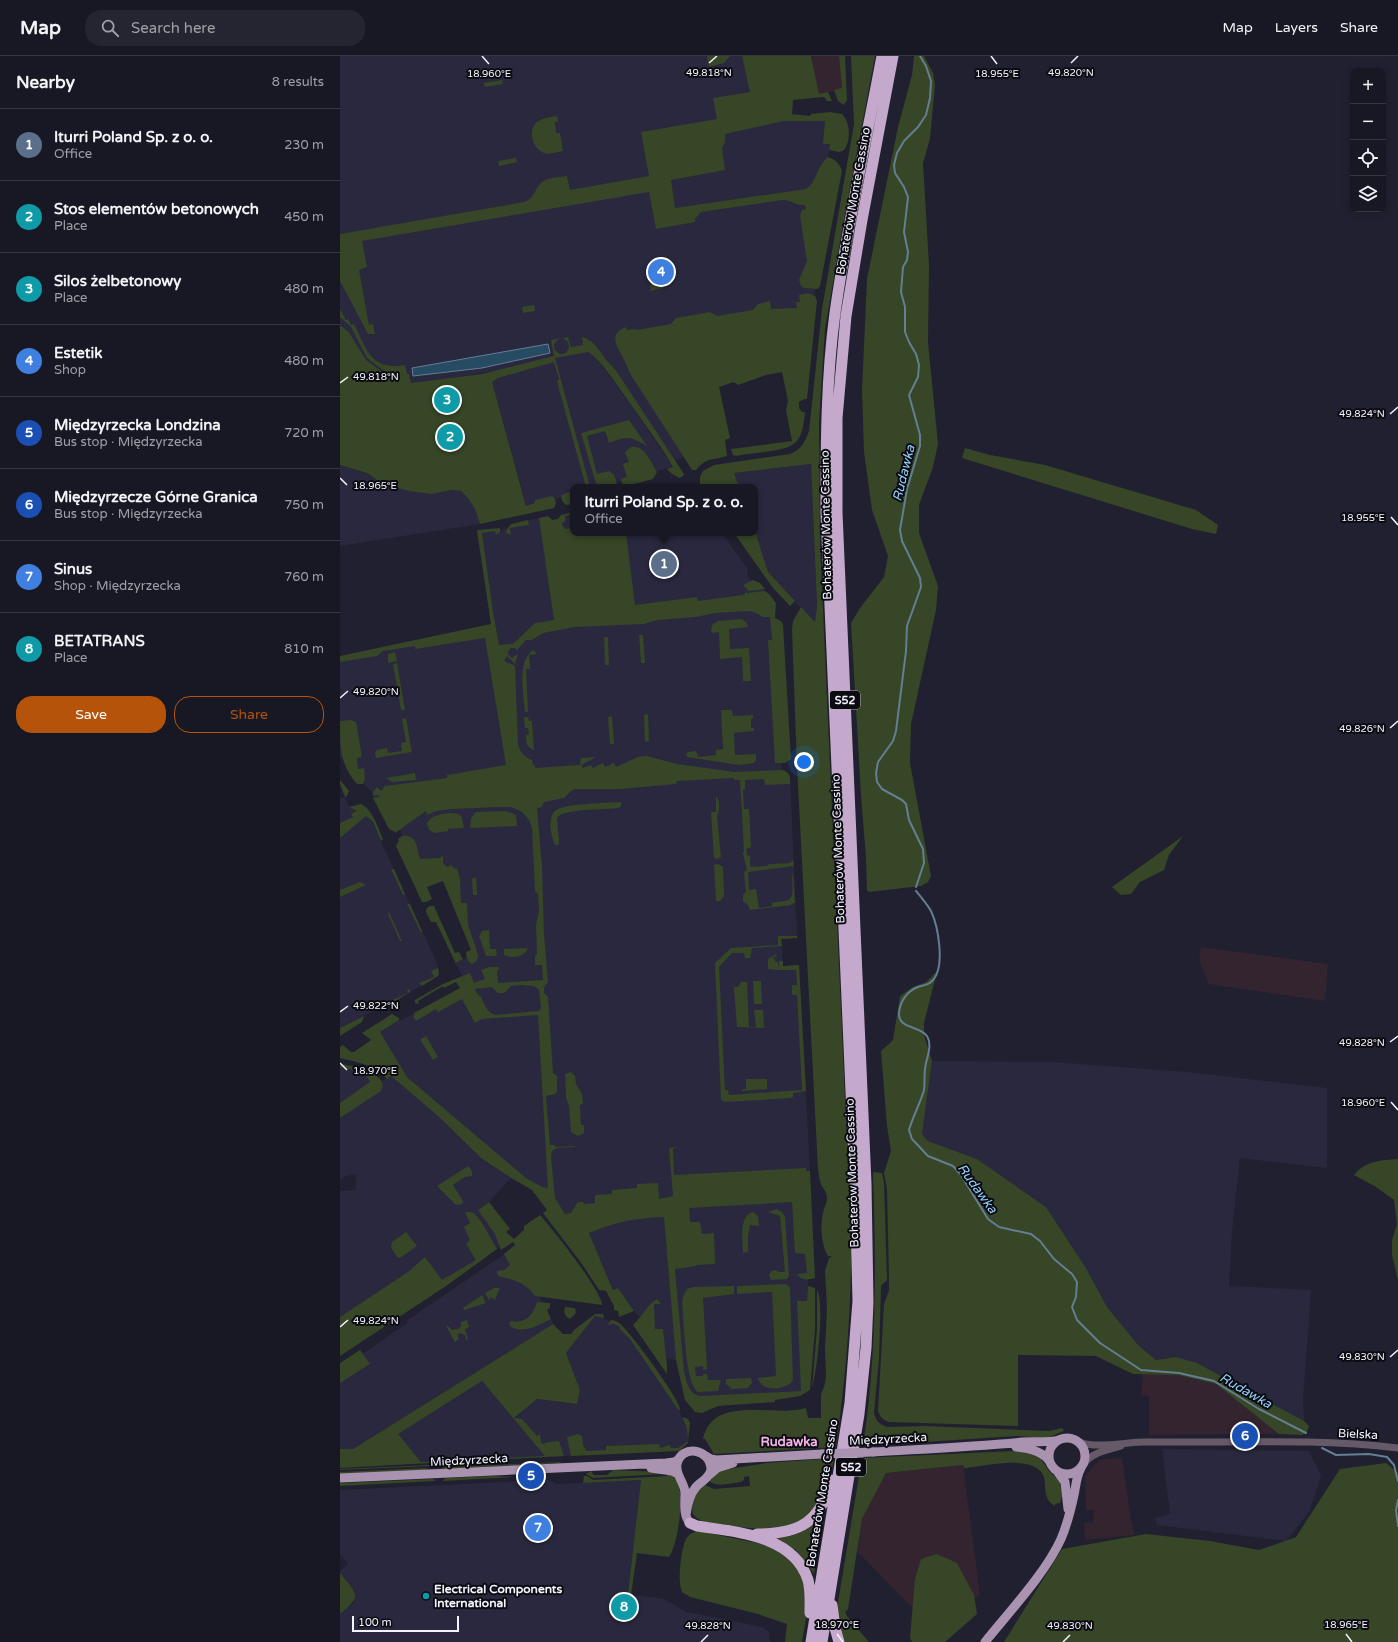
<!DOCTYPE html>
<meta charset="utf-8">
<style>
:root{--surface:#181824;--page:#252531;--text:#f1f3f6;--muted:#9fa0a6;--line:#363741;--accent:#b45309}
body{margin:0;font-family:"Varela Round",sans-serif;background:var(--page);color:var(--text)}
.controls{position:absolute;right:12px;top:12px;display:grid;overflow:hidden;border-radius:8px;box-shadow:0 2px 10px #0003}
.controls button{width:36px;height:36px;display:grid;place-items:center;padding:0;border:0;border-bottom:1px solid var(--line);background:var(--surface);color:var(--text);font:20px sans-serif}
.scale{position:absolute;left:12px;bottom:10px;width:107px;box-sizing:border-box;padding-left:4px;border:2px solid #f3f4ff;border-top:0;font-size:11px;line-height:14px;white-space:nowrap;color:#f3f4ff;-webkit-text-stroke:3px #0b0b11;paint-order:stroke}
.you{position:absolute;left:464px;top:706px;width:14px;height:14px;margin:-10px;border:3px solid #fff;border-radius:50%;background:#1a73e8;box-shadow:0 0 0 6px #1a73e833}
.badge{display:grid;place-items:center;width:26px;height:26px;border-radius:50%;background:var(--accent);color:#fff;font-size:13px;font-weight:700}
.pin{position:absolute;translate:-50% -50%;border:2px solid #fff;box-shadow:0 1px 4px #0006}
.popup{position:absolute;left:230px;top:428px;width:188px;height:52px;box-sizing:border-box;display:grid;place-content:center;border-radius:8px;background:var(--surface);filter:drop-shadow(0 1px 3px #0005);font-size:13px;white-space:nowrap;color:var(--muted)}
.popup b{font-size:15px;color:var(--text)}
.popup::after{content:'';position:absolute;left:50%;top:100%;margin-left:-8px;border:8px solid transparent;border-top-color:var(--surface)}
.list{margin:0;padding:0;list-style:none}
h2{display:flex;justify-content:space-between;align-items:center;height:52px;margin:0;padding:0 16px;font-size:17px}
h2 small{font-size:13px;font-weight:400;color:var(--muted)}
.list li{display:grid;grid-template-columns:26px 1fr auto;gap:12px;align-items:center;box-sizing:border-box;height:72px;padding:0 16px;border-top:1px solid var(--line)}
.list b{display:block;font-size:15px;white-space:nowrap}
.list p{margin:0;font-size:13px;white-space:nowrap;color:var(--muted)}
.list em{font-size:13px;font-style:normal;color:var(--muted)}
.actions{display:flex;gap:8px;padding:12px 16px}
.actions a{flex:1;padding:9px 0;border:1px solid var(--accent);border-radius:16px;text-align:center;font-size:14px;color:var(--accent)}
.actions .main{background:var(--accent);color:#fff}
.icon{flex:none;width:22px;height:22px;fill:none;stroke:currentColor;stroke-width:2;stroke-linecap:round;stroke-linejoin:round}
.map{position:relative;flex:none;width:1058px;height:1586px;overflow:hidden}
header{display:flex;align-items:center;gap:24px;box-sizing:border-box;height:56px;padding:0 20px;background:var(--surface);border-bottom:1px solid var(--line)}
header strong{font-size:19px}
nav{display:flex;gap:22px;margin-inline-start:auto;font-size:14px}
.search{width:280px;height:36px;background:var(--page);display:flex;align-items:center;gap:10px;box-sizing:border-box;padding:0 14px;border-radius:16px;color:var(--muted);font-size:15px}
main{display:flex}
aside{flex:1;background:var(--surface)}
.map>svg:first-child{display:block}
.commercial{fill:#33242f}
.built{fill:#29283e}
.green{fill:#364626;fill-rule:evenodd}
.water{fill:#264b63;stroke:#647e92}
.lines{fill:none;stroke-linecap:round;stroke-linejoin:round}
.stream{stroke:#647e92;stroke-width:2}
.minor{stroke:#665a69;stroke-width:7}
.major{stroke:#aa93b0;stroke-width:9}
.highway{stroke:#c5a9cc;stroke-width:11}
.major-bridge{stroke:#aa93b0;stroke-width:9}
.ticks{fill:none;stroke:#f3f4ff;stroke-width:1.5}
.culture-dot{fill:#0f9aa8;stroke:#0b0b11;stroke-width:1.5}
.labels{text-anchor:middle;stroke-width:4;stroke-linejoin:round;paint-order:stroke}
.shield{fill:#0b0b11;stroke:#adaeb8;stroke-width:1}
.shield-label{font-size:11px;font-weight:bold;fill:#f3f4ff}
.street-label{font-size:12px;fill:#f3f4ff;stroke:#0b0b11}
.poi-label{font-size:12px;font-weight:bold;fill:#f3f4ff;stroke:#0b0b11;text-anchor:start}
.water-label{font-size:13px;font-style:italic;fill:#93d2fd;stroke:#0b0b11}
.neighbourhood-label{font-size:13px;font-weight:bold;fill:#f5b4e9;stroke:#0b0b11}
.ticks-label{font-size:10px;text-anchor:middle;fill:#f3f4ff;stroke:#0b0b11;stroke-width:4;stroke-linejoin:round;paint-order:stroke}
</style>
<header>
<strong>Map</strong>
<div class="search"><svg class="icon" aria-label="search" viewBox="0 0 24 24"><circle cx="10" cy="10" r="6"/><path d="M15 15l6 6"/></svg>Search here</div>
<nav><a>Map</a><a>Layers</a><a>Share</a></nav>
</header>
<main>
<aside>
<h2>Nearby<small>8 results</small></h2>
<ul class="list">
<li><span class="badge" style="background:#5c6f8a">1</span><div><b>Iturri Poland Sp. z o. o.</b><p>Office</p></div><em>230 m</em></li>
<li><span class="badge" style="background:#0f9aa8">2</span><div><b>Stos elementów betonowych</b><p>Place</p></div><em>450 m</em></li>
<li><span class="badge" style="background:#0f9aa8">3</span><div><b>Silos żelbetonowy</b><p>Place</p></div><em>480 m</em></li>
<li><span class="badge" style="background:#3f7fe0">4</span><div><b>Estetik</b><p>Shop</p></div><em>480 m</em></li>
<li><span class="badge" style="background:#1a4fb4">5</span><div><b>Międzyrzecka Londzina</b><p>Bus stop · Międzyrzecka</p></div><em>720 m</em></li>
<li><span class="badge" style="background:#1a4fb4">6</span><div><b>Międzyrzecze Górne Granica</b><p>Bus stop · Międzyrzecka</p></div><em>750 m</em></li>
<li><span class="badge" style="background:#3f7fe0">7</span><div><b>Sinus</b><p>Shop · Międzyrzecka</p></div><em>760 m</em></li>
<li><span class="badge" style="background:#0f9aa8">8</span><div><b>BETATRANS</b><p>Place</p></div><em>810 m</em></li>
</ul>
<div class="actions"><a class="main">Save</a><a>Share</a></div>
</aside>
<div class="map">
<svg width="1058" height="1586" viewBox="0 0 1058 1586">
<rect width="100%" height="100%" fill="#202030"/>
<!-- commercial -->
<path class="commercial" d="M 471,0 L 499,0 L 502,33 L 479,39 Z
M 861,891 L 988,908 L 985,945 L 869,928 L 859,905 Z
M 803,1318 L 838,1319 L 876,1328 L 939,1378 L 809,1379 L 809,1340 L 801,1339 Z
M 782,1402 L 791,1464 L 795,1479 L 745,1484 L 744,1467 L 753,1466 L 754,1454 L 746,1454 L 745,1421 L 755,1408 L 759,1405 L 765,1403 Z
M 623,1409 L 640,1539 L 593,1573 L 517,1495 L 522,1463 L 546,1417 Z"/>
<!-- built -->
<path class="built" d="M 0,0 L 408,0 L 452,61 L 497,59 L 502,90 L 489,94 L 488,106 L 487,174 L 471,255 L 358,265 L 360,393 L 333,405 L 256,292 L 248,296 L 254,300 L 261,308 L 297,358 L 333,411 L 260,431 L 233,431 L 233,438 L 187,452 L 149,316 L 60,330 L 0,285 Z
M 471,408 L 477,550 L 475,566 L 433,524 L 428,516 L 415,475 L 415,431 L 399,431 L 393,417 Z
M 0,409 L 27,417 L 37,424 L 91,438 L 112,434 L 121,435 L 127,441 L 135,453 L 140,468 L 0,490 Z
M 233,457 L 233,477 L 382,477 L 407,512 L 407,518 L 411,524 L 419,527 L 434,547 L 442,719 L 450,719 L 457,882 L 441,883 L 442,890 L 443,910 L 459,909 L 470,1115 L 420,1118 L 332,1129 L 333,1140 L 223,1166 L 209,1143 L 67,1021 L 58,1007 L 29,981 L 58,962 L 60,965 L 126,929 L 116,907 L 134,898 L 104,822 L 79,827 L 64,783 L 60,774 L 54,775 L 40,742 L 33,742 L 32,736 L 23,727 L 0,700 L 0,600 L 151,568 L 137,477 L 189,469 L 188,464 L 207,461 L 212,464 L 219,463 L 223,459 Z
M 5,741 L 9,751 L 27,760 L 32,766 L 97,907 L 99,918 L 96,922 L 66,938 L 0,972 L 0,742 Z
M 592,1005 L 714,1006 L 847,1016 L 987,1032 L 987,1112 L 900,1102 L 892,1176 L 889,1230 L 971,1234 L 963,1343 L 964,1365 L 918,1340 L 836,1301 L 816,1304 L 799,1290 L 767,1251 L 746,1212 L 706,1151 L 637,1103 L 588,1085 L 582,1078 Z
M 0,1010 L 31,1016 L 41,1026 L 51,1020 L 99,1061 L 141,1102 L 171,1122 L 149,1146 L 140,1152 L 164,1188 L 106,1230 L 0,1300 L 0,1135 L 16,1134 L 16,1118 L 6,1120 L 0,1124 Z
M 460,1145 L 468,1223 L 466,1336 L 345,1344 L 336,1304 L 326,1302 L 304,1267 L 284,1242 L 278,1232 L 273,1234 L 249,1177 L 273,1167 L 291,1163 L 323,1161 L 323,1153 Z
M 169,1195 L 203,1246 L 213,1268 L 13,1393 L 0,1393 L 0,1308 L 21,1294 L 23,1297 L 28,1294 L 68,1267 L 66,1265 Z
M 255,1260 L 264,1262 L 286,1275 L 338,1352 L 347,1373 L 348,1385 L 338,1393 L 211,1401 L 103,1405 L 90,1404 L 89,1406 L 81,1406 L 57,1378 L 142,1325 L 174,1363 L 196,1343 L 237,1348 L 240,1334 L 226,1297 Z
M 822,1393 L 969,1395 L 981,1420 L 969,1456 L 946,1485 L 817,1469 L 815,1462 L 830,1458 Z
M 208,1424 L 216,1428 L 302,1424 L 288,1538 L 324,1543 L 347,1556 L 422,1571 L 429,1576 L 430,1586 L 0,1586 L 0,1558 L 14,1546 L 15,1535 L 0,1517 L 0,1515 L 8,1508 L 0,1498 L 0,1434 Z"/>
<!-- green -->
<path class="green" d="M 367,0 L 390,0 L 384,7 L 369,11 Z
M 402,0 L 471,0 L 479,38 L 488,36 L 492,45 L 487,45 L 484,41 L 453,44 L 452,58 L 470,60 L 471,58 L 490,56 L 502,58 C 511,66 511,87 503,95 L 499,96 L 489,94 L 490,88 L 483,88 L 485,65 L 444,65 L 385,78 L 385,86 L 382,92 L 385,114 L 331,124 L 335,152 L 466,133 C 477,126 477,109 488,101 C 495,103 500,108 502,115 L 480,230 L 478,233 L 464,232 L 461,230 L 459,224 L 467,205 L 460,160 L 462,154 L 466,153 L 465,149 C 456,150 452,144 443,144 L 361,156 L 355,163 L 355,166 L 316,173 L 309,136 L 22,185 L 27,211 L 19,214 L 29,269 L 33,268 L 35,278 L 28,278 L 0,225 L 0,178 L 184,146 C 194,143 194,134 201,127 C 207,121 219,121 227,120 L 230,134 L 309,120 L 301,76 L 377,63 L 373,42 L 410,36 Z
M 499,0 L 505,0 L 507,44 L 504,49 L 498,45 L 494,34 L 502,32 Z
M 511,0 L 535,0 L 501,180 L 485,273 L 479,366 L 480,487 L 511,1177 C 512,1249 506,1320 496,1391 L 374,1398 L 365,1383 L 363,1383 C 373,1337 434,1362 466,1352 L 468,1362 L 481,1362 L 481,1338 L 484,1331 L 486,1321 L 485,1293 L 487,1252 L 485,1215 L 489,1202 L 492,1200 L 488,1200 C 481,1189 480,1169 483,1157 C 484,1151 487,1148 487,1142 C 487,1136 483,1133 481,1128 C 479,1124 479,1118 478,1113 L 457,710 L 452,574 L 453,565 L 461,551 L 475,566 L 477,550 L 471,408 L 394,417 L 399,431 L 360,431 L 360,421 L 363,415 L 374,409 L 450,398 C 461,394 465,386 469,375 L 482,253 L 514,68 Z
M 574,0 L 584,0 L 593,17 L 595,29 L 590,83 L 583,107 L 589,209 L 588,286 L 598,388 L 593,411 L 579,449 L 579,477 L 598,530 L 596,554 L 571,668 L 570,707 L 591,820 L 588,826 L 581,830 L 529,836 L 527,834 L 526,802 L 521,739 L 511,567 L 520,552 L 544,521 L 548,500 L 532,454 L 524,396 L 522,334 L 527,223 L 558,71 L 572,19 Z
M 162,24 L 163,28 L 145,31 L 144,27 Z
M 217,60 L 218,65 L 215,66 L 216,77 L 220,77 L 223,95 C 217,96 210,99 204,97 C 192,93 187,73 198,65 C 204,62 211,61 217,60 Z
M 176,102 L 177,106 L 159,110 L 158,105 Z
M 324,227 L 324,232 L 311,235 L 310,229 Z
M 468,237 L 475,240 L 477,245 L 467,343 L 464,343 L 459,346 L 459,352 L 462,356 L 465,356 C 462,384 459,391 431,395 C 419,397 407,398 396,400 L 393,399 L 391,393 L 452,385 L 446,354 L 448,345 L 442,316 L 426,319 L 398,329 L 394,326 L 379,331 L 390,382 L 385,384 L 387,400 C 372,405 368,400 356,414 L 352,414 L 291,319 C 288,314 287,309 284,304 C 279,292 266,279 286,271 L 287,274 L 295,273 L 297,274 L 331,268 L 336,262 L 370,256 L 377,260 L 413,254 L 418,248 L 430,245 L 431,253 L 457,252 L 456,246 L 460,246 L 459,239 Z
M 194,249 L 195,255 L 183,257 L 182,251 Z
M 0,253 L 6,264 L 8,263 L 11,269 L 14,268 C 27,293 30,315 65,309 L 67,318 L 69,318 L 71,327 L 142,318 L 214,300 L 211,284 L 222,282 L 217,284 L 214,288 L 215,294 L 220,298 L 226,297 L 229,292 L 228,286 L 223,282 L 228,281 L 231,291 L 243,289 L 242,281 C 256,285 259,296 268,306 C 271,309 274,312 277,316 L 344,418 L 343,420 L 339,422 L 332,418 L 327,413 L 333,411 C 318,385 299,361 282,336 C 272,323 262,305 248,296 L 215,302 L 250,431 L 246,431 L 217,326 L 219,323 L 214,306 L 158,322 L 152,326 L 186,450 L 195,447 L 195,444 L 212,440 L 215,443 L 216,448 L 214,452 L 140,468 L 135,453 L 127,441 L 121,435 L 112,434 L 91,438 L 69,435 L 50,430 L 37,424 L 27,417 L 0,409 L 0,269 L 7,275 L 8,275 L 26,304 L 45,318 L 44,315 L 27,302 L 11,271 L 0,261 Z
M 289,364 L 307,390 C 289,380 288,380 269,387 L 265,375 L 247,380 L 257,418 L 269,415 L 274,419 L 278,431 L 257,431 L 241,377 Z
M 291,391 C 305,389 310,405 317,416 L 313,423 L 283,431 L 281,423 L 287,421 L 283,408 L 289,406 L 285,396 Z
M 625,392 L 650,399 L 705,409 L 856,454 L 878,469 L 876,478 L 852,473 L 622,402 Z
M 233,435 L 233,448 L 226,449 L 222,445 L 221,439 Z
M 233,456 L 233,458 L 225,460 L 225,465 L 221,468 L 225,473 L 233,472 L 233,477 L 286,477 L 295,549 L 357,541 L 358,545 L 402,539 L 405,538 L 405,535 L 407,537 L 425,535 L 429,538 L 436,547 L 435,562 L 441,565 L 443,569 L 451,703 L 445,707 L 435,707 L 428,584 L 432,584 L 430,561 L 423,561 L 416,557 L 410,555 L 375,557 L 356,561 L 317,564 L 304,568 L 235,571 L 203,577 L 192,584 L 186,584 L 178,593 L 178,595 L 175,592 L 171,592 L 168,595 L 168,598 L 172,602 L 178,598 L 175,608 L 167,600 L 164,605 L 175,610 L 178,688 C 180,696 184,701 192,704 L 193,709 L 195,710 L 195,712 L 240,709 L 241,702 L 256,701 L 241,709 L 243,712 L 251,709 L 253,712 L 263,707 L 265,711 L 274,707 L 276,711 L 298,701 L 307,700 L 337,708 L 395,716 L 442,714 C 450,716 450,720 450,728 L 425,729 L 424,723 L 405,724 L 405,733 L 403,734 L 404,753 L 409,753 L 411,791 L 406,793 L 407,799 L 410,800 L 410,811 L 427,810 L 429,808 L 450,807 L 453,804 L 454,810 L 408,816 L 409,834 L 416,833 L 419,852 L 432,850 L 432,847 L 449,844 C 456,837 450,825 453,817 L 455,847 L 451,848 L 451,849 L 410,854 L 408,849 L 403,845 L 403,839 L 406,836 L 404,816 L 407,814 L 403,797 L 404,795 L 400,724 L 394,724 L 394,722 L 337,725 L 336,728 L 281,733 L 235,733 L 231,735 L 224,742 L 204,746 L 202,751 L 197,752 L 202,811 L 204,878 L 208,926 L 204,931 L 204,937 L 208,941 L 213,1017 L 217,1020 L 217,1036 L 215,1038 L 206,1040 L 210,1089 L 215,1089 L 215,1091 L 235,1090 L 235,1091 L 217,1092 L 212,1095 L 211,1101 L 215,1142 L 225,1158 L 231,1157 L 238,1146 L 243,1146 L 244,1148 L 255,1147 L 255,1139 L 272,1138 L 272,1134 L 297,1132 L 297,1128 L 318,1127 L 319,1143 L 333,1140 L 329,1092 L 338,1091 L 333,1093 L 334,1119 L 466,1112 L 466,1115 L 470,1115 L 475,1222 C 469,1224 461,1225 457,1218 L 467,1217 L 465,1198 L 455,1197 L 452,1146 L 349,1152 L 350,1165 L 351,1166 L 360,1166 L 362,1178 L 374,1177 L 375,1208 L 356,1209 L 356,1210 L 335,1213 L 344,1315 C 347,1326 348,1338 361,1340 L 461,1335 L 457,1245 L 467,1245 L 468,1230 L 475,1232 L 475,1273 L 470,1334 L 460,1340 L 435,1344 L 435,1346 L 378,1350 L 362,1357 L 355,1356 L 345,1344 L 336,1304 L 324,1161 C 296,1162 275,1166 249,1177 L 273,1234 L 278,1232 L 294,1255 L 279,1261 L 278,1255 L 274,1254 L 274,1250 L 266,1235 L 259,1234 L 242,1208 L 203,1157 L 207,1154 L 192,1134 L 171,1122 L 141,1102 L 99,1061 L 51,1020 L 47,1023 C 35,1009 17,1006 0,1002 L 0,991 L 3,989 L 11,996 L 14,996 L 31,984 L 22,977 L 52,958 L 59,962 L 59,964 L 40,976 L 67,1021 L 186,1122 L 202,1131 L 208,1132 L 198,959 L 142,963 L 135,967 L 122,943 L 98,956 L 96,953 L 76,965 L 73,960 L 75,959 L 74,957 L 120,932 L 116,926 L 104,932 L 103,930 L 78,945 L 79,948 L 75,947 L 75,944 L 103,928 L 130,917 L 134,927 L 145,923 L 141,914 L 149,911 L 159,911 L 159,914 L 157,914 L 158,927 L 203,924 L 202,909 L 195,909 L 195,900 L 197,898 L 196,869 L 199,855 L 198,838 L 195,835 L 192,772 L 189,764 L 182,756 L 171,751 L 160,751 L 111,753 L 96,755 L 87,759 L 86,755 L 55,777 L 55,776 L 49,773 L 33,742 L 39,741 L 39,739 L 33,740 L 33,736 L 37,731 L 41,735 L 45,730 L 107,722 L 107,719 L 166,709 L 145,582 L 75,593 L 75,590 L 43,595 L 37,600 L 0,606 L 0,600 L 151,568 L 137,474 L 160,472 L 160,476 L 156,479 L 155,475 L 142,477 L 153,556 L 159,589 L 173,588 L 195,567 L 214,564 L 199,462 L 208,460 L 212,464 L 218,463 L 221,459 ZM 181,929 L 194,930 L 199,934 L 201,953 L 198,955 L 155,959 C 146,955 145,949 141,941 C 138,938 136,937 135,933 L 152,931 L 158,937 L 164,937 L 171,930 Z
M 188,464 L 189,469 L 170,472 L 171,479 L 166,477 L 167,473 L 171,468 Z
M 415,475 L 428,516 L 455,545 L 450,550 L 433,532 L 394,477 L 415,477 Z
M 413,524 L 420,527 L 425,533 L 409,535 L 403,529 Z
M 401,563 L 406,566 L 408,571 L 389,573 L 390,593 L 409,592 L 411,625 L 403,625 L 402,601 L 380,603 L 379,576 L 373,577 L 371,575 L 372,569 L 378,565 Z
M 299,579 L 303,579 L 305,607 L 301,607 Z
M 264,581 L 268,581 L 269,609 L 265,609 Z
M 194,594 L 196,598 L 189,599 L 190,613 L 186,613 L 188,656 L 185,656 C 184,640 176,603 194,594 Z
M 55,596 L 57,605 L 48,607 L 48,598 Z
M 57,607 L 65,654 L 61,654 L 53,608 Z
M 381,654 L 392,654 L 393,660 L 413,659 L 413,662 L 411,663 L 411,672 L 414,672 L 414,675 L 394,677 L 395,699 L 416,698 L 416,704 L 414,707 L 399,709 L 347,701 L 346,698 L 348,696 L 355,695 L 357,697 L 358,701 L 376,699 L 376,694 L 383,693 Z
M 308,658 L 309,685 L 305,686 L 304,659 Z
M 272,660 L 274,688 L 270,688 L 268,661 Z
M 184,661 L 188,661 L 189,665 L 192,665 L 194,694 C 186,691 186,686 186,679 L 189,678 L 188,672 L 185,672 Z
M 66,662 L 72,696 L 36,702 L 35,697 L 37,694 L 47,692 L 48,697 L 62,695 L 61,687 L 66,686 L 62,663 Z
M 11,664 L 16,666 L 17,671 L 22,701 L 17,702 L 18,713 L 24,712 L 25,723 L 23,728 L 17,728 C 0,709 0,691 0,665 Z
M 75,717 L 76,724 L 52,726 L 46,722 Z
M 0,724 L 9,735 L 7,740 L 5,741 L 0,728 Z
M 376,740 C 380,744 380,755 377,760 L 381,801 L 377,803 L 374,802 L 371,756 L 376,756 Z
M 281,746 L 281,750 L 279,752 C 266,754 223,752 217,762 L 219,786 L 218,789 L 215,789 C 211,780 207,763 215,755 C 224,747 268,747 281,746 Z
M 21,748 C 33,754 38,772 43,783 L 41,785 L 33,766 L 26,760 L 0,782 L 0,767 L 13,761 L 11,758 L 17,755 L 9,751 Z
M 165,755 L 172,757 L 176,759 L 177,770 L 130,772 L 131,762 L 136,756 Z
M 110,757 C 123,757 122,761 124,772 L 108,773 L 108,775 L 95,777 L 89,774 L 87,767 C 92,759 101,758 110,757 Z
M 62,780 C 77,778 77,792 80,803 L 100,802 L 103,799 L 103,807 L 107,811 L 111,809 L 115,813 L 117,812 L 120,823 L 121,847 L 127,847 L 128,868 L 138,899 C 138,904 136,906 132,908 C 128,906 126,901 126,896 L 131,894 L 103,825 L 87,831 L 92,843 L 86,846 L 82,846 L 56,790 L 59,784 L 58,783 Z
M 843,780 L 829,799 L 824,814 L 800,826 L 791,838 L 781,839 L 772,831 Z
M 377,808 L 380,809 L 383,811 L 384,840 L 380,845 L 376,845 L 374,809 Z
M 51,813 L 54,813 L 65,838 L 63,839 Z
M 136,821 L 137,839 L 133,839 L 132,823 Z
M 20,826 L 26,829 L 0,841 L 0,834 Z
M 67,848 L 70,848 L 82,875 L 81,877 Z
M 90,850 L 94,850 L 115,897 L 119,896 L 123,903 L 116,907 L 119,914 L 96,866 L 91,866 L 86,856 L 87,852 Z
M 49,856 L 62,885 L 60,885 L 48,858 Z
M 149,874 L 150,893 L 156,893 L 157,898 L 155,900 L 146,900 L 139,880 L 142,875 Z
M 438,880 L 457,880 L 457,882 L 441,883 L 442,890 L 412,892 L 410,902 L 405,902 L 404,897 L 392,897 L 379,911 L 385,1034 L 388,1034 L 389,1039 L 462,1034 L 457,939 L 452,939 L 452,929 L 457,929 L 456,914 L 439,914 L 439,905 L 443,905 L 443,910 L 459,909 L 466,1035 L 453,1037 L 453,1041 L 451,1042 L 385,1046 L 381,1044 L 375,907 L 391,892 L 438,889 Z
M 188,892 C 185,901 172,903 164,899 L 164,893 Z
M 436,898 L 437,900 L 433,901 L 433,903 L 435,903 L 435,906 L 438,906 L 439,914 L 428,913 L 428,903 Z
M 98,912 L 99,917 L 98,920 L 82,930 L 79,927 L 94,921 L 91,915 Z
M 597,915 L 584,967 L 584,979 L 592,1005 L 582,1078 L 588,1085 L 637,1103 L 706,1151 L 746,1212 L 767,1251 L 799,1290 L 816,1304 L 836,1301 L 857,1307 L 964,1365 L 969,1370 L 967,1376 L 962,1379 L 939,1378 L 876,1328 L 838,1319 L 793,1318 L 756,1300 L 678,1299 L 678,1370 L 549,1366 C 543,1364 540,1361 538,1355 L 544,1248 L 549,1234 L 549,1222 L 547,1133 L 544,1117 L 551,1095 L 547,1070 L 541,995 L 553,984 L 560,940 L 573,931 L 586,926 Z
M 413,925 L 421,925 L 422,948 L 414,948 Z
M 401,926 L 407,926 L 409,971 L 416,971 L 414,954 L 423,954 L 424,972 L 397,971 L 394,931 L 398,931 Z
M 70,933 L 70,936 L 42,954 L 36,954 L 33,947 L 37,946 L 39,950 L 68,937 L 67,934 Z
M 24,960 L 22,966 L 0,980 L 0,972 Z
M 86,980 L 98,1001 L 93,1004 L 81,985 L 81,983 Z
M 1,1008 C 12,1010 51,1017 41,1035 L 0,1062 L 0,1047 L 30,1026 L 24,1016 L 0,1011 Z
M 231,1016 L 235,1020 L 236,1028 L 242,1038 L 243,1048 L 240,1049 L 241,1069 L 244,1069 L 244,1077 L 238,1080 L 231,1076 L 229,1050 L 226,1042 L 225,1018 Z
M 406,1023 L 427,1023 L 427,1033 L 402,1035 L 402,1033 L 406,1033 Z
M 1058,1103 L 1058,1224 L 1052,1199 L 1052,1184 L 1057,1168 L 1054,1144 L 1036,1131 L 1014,1119 C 1025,1105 1041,1104 1058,1103 Z
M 128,1110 L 132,1115 L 132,1120 L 125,1121 L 113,1129 L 123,1145 L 122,1148 L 118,1149 L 115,1148 L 97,1130 Z
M 533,1116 L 542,1117 L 544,1127 L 547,1224 L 541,1230 L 539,1303 L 534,1357 C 536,1365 539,1368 547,1371 L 586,1370 L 709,1375 L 722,1372 L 724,1375 L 707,1382 L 676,1380 L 523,1390 C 537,1299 536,1208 533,1116 Z
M 149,1146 L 170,1173 L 166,1176 L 174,1183 L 184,1174 L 184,1170 L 200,1159 C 212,1172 262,1235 262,1249 L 195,1240 C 185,1226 174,1224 158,1220 L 157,1215 L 164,1214 L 170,1209 L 164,1198 L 175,1189 L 173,1186 L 161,1194 L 155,1178 L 138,1154 Z
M 436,1153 L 442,1156 L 445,1161 L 449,1220 L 447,1223 L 431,1224 L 429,1219 L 431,1215 L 436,1214 L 439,1216 L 445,1216 L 440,1160 L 428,1156 Z
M 125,1156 L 129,1156 L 134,1157 L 141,1165 L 157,1193 L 106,1230 L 0,1300 L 0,1261 L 68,1216 L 85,1201 L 102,1224 L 136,1204 L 126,1188 L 130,1184 L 124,1171 L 130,1167 Z
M 413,1156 L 418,1160 L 419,1170 L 410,1169 L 408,1180 L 408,1196 L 403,1197 C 403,1185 398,1160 413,1156 Z
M 66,1176 L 77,1190 L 60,1202 L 57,1201 L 51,1191 L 52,1186 Z
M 446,1228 L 450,1231 L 453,1324 C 448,1334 421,1337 418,1322 L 436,1320 L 432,1236 L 397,1238 L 397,1230 Z
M 394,1230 L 394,1238 L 363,1242 L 367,1313 L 363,1314 L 363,1310 L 355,1311 L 356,1320 L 363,1320 L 363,1318 L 367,1318 L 368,1324 L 381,1324 L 378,1335 L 358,1336 C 345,1327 344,1264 342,1246 L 344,1238 L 347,1233 L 353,1231 Z
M 154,1232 L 160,1232 L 155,1244 L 151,1241 L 149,1244 L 145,1237 Z
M 477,1234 C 485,1246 477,1316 472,1332 L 477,1273 Z
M 142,1239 L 146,1247 L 124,1254 L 123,1252 Z
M 317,1243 L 321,1248 L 314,1248 L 315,1273 L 323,1273 L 327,1310 L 327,1318 L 293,1269 C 301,1262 308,1248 317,1243 Z
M 197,1246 L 210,1247 L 210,1252 L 207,1254 L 211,1263 C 198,1269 185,1278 171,1271 L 169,1267 L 171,1265 C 186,1268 193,1259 197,1246 Z
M 225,1251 L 235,1252 L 236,1257 L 230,1263 C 225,1261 223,1256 225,1251 Z
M 255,1258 L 263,1258 L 264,1262 L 255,1260 L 226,1297 L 240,1334 L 237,1348 L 197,1343 L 174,1362 L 182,1363 L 197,1380 L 200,1378 L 201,1387 L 203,1388 L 208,1386 L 219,1385 L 224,1400 L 97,1407 L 97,1404 L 103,1405 L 205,1400 L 142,1325 L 58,1378 L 81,1406 L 89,1406 L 90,1404 L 90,1407 L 0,1412 L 0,1393 L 13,1393 L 213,1268 L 223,1278 L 231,1278 L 234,1274 Z
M 127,1264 L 129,1271 L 125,1273 L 128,1283 L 126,1284 L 125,1279 L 120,1277 L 118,1278 L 118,1284 L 115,1286 L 106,1270 L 108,1270 L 112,1274 L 118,1273 L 121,1270 L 121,1266 Z
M 271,1264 C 274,1264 276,1265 279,1267 C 289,1274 339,1342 340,1353 L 339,1355 L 290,1283 L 280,1273 L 280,1271 L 272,1267 L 271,1269 L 268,1268 Z
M 20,1294 L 30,1308 L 0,1327 L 0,1307 Z
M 411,1322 L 412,1327 L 408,1332 L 392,1333 L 386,1328 L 386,1323 Z
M 342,1361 L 348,1363 L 350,1367 L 348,1385 L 348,1387 L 339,1395 L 231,1400 L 227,1381 L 238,1378 L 242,1380 L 243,1389 L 247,1395 L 266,1394 L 266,1390 L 319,1388 L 320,1392 L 330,1389 L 331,1392 L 338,1392 L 348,1385 L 347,1373 Z
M 674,1395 L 690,1397 L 691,1398 L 701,1403 L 709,1415 L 720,1426 L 722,1440 L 720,1447 L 715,1448 L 715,1450 C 706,1445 705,1437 705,1428 C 705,1395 647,1410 627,1412 L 624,1412 L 623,1409 L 546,1417 L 522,1463 L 508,1553 L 505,1556 L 507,1560 L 529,1586 L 503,1586 L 497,1556 L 498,1546 L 522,1402 Z
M 482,1403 L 494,1404 C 477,1471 453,1480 387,1469 C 376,1467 360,1468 353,1458 C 350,1447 355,1435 365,1429 L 374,1433 L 410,1430 L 409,1420 L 404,1421 L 404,1424 L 401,1426 C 392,1427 377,1432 369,1425 L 375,1418 L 381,1414 L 427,1407 Z
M 222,1406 L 220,1407 L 104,1413 L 102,1411 Z
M 1046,1407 L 1058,1417 L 1058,1586 L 664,1586 L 722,1493 L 806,1478 L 870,1485 L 919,1494 L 956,1481 L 1000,1413 Z
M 90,1409 L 90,1410 L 0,1414 L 0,1413 Z
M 87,1412 L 85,1414 L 0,1418 L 0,1416 Z
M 273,1414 L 323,1416 L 323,1418 L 253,1422 L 246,1418 L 251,1415 L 254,1419 L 267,1419 Z
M 327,1417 C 331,1419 335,1421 337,1425 C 345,1438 338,1489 329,1501 L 297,1497 L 291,1539 L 288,1538 L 301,1424 L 243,1427 L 244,1420 L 247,1420 L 253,1424 L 327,1420 Z
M 154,1420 L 174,1421 L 102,1425 L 106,1422 Z
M 93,1423 L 96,1425 L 0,1430 L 0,1427 Z
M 484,1459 L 474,1518 L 456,1494 L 433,1482 C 455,1482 469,1474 484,1459 Z
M 359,1475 L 427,1489 L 447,1500 L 463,1521 L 467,1557 L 462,1586 L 445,1586 L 447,1568 L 418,1558 L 350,1541 L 342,1536 C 337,1526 341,1493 346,1483 C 349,1478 353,1476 359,1475 Z
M 597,1498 L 617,1507 L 634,1539 L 637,1558 L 605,1586 L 572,1586 L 570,1582 L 575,1523 L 581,1503 Z
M 0,1517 C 17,1538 23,1539 0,1558 Z"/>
<!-- water -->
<path class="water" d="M 208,288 L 210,297 L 142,312 L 73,320 L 72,312 Z"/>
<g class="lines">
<!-- stream -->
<path class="stream" d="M 576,831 L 584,807 L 583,793 L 569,764 L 566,748 L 562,744 L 542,733 L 537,726 L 536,717 L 538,706 L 553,685 L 556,675 L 566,595 L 567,570 L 581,531 L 580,522 L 562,485 L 560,474 L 567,433 L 580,390 L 580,379 L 569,339 L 578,321 L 579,309 L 576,298 L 569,286 L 565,276 L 565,251 L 561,236 L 563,211 L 567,204 L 568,196 L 564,176 L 568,141 L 564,131 L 555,117 L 554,109 L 557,97 L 564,85 L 578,71 L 586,59 L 590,42 L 591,25 L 586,10 L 580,0
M 576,835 C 581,841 587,848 591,855 C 598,870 605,908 594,923 C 589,929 585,929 578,931 C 567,935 559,946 559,959 C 560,973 580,970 587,980 C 593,990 586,1003 585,1013 C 584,1020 585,1027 584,1034 C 580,1048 573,1060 569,1074 L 572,1083 L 588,1100 L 613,1110 L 621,1119 L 648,1163 L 659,1171 L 691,1178 L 700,1185 L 714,1203 L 732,1218 L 737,1226 L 736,1241 L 732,1251 L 737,1264 L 760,1287 L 801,1314 L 839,1317 L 874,1325 L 919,1353 L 966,1377
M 982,1392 L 996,1399 L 1029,1398 L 1047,1401 L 1054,1409 L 1058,1425
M 1058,1444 L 1056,1454 L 1058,1470"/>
<!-- minor -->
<path class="minor" d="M 739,1386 C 757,1393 786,1386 805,1386 C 889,1387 974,1382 1058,1392
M 744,1408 C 752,1396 768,1394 781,1390"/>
<!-- major -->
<path class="major" d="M709 1400a18 18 0 1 1 36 0a18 18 0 1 1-36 0Z
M 676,1391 C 688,1392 703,1395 710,1406
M 533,1396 C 583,1393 633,1391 683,1386 C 696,1385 707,1387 719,1384
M 366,1400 L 371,1403 L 376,1404 L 482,1398
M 311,1412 L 332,1415 L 338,1418
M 717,1415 L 725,1426 L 728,1453
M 369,1419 L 377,1412 L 393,1407
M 0,1422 L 326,1407 L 334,1406 L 339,1403
M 346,1459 C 347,1450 350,1438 356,1431 C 362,1424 368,1424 371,1414 C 371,1392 341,1388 337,1408 C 335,1419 345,1427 345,1437 C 345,1447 343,1460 350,1467
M 645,1586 C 669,1556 705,1518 721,1483 C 727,1469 731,1453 734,1439 C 736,1430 736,1421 741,1412"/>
<!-- highway -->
<path class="highway" d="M 350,1467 L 357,1470 C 396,1476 454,1479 468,1524 C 471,1535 470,1546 470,1557
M 417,1478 C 461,1478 479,1466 493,1424
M 492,1549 L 495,1572 L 499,1586
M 471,1586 L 510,1347 L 518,1245 L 515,1128 L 486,457 C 486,391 486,323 495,257 C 507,171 526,85 542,0
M 482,1586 L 519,1358 L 526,1292 L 528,1246 L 526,1128 L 497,457 L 497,362 L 506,260 L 522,164 L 553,0"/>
<!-- major-bridge -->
<path class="major-bridge" d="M 482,1398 L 533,1396"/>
</g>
<!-- ticks -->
<path class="ticks" d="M 142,0 L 149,8M 651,0 L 657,8M 369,7 L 377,0M 731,7 L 738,0M 0,327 L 8,321M 1050,358 L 1058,351M 0,422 L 7,429M 1051,461 L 1058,469M 0,642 L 8,635M 1050,672 L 1058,665M 0,956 L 8,950M 1050,986 L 1058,980M 0,1007 L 7,1014M 1051,1046 L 1058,1054M 0,1271 L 8,1264M 1050,1301 L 1058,1294M 497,1578 L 503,1586M 1006,1578 L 1012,1586M 361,1586 L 368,1579M 723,1586 L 730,1579"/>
<!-- markers -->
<circle class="culture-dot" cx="86" cy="1540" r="4"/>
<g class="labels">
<!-- shield labels -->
<g class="shield">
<rect x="490" y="635" width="30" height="18" rx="3"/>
<rect x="496" y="1402" width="30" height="18" rx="3"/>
</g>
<g class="shield-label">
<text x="505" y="648">S52</text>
<text x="511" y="1415">S52</text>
</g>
<!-- street labels -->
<g class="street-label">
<text transform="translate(513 145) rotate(-80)" y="4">Bohaterów Monte Cassino</text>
<text transform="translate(486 469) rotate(-91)" y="4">Bohaterów Monte Cassino</text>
<text transform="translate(498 793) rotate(-92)" y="4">Bohaterów Monte Cassino</text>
<text transform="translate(512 1117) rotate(-92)" y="4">Bohaterów Monte Cassino</text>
<text transform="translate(1018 1378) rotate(3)" y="4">Bielska</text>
<text transform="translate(548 1383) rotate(-3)" y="4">Międzyrzecka</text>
<text transform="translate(129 1404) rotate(-3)" y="4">Międzyrzecka</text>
<text transform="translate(482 1437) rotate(-81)" y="4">Bohaterów Monte Cassino</text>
</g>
<!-- poi labels -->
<g class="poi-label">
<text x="94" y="1537">Electrical Components<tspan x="94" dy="14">International</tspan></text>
</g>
<!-- water labels -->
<g class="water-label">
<text transform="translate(563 417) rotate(-76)" y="5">Rudawka</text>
<text transform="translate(638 1132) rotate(54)" y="5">Rudawka</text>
<text transform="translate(906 1334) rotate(30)" y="5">Rudawka</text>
</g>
<!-- neighbourhood labels -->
<g class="neighbourhood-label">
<text x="449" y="1390">Rudawka</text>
</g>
</g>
<g class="ticks-label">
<text x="369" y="20">49.818°N</text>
<text x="731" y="20">49.820°N</text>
<text x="657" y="21">18.955°E</text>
<text x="149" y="21">18.960°E</text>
<text x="36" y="324">49.818°N</text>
<text x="1022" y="361">49.824°N</text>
<text x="35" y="433">18.965°E</text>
<text x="1023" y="465">18.955°E</text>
<text x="36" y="639">49.820°N</text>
<text x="1022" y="676">49.826°N</text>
<text x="36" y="953">49.822°N</text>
<text x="1022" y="990">49.828°N</text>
<text x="35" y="1018">18.970°E</text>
<text x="1023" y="1050">18.960°E</text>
<text x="36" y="1268">49.824°N</text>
<text x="1022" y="1304">49.830°N</text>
<text x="497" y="1572">18.970°E</text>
<text x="1006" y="1572">18.965°E</text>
<text x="368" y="1573">49.828°N</text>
<text x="730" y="1573">49.830°N</text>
</g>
</svg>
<div class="controls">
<button>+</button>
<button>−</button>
<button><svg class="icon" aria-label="locate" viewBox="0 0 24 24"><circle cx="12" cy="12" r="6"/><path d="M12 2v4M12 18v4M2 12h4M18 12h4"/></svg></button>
<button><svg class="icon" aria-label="layers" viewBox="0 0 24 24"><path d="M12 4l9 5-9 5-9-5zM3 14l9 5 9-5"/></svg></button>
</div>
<div class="scale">100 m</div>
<div class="you"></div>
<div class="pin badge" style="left:324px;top:508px;background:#5c6f8a">1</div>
<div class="popup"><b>Iturri Poland Sp. z o. o.</b>Office</div>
<div class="pin badge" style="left:110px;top:381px;background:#0f9aa8">2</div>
<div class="pin badge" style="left:107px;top:344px;background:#0f9aa8">3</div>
<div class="pin badge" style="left:321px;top:216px;background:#3f7fe0">4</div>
<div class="pin badge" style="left:191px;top:1420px;background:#1a4fb4">5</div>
<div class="pin badge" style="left:905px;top:1380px;background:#1a4fb4">6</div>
<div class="pin badge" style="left:198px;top:1472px;background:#3f7fe0">7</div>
<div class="pin badge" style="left:284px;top:1551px;background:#0f9aa8">8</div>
</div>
</main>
